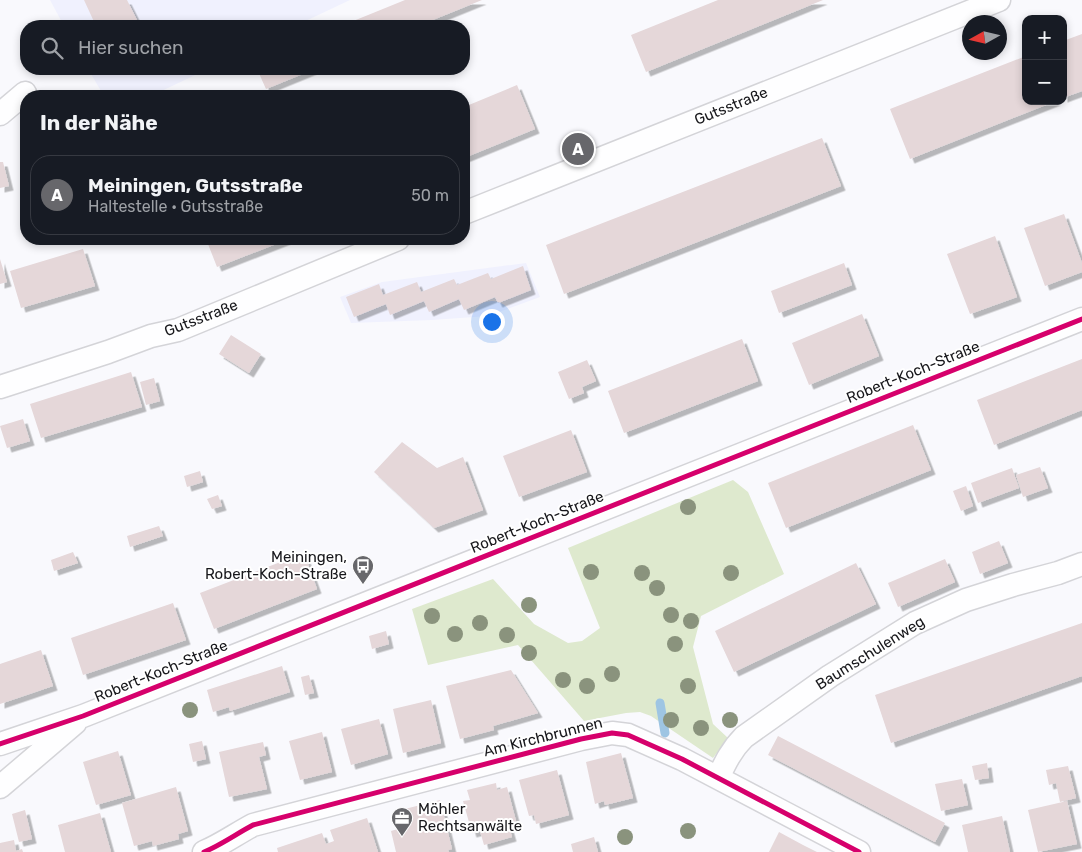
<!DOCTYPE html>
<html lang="de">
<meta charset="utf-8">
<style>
:root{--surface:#171b24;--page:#242831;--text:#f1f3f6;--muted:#9ea1a6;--line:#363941;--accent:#67676b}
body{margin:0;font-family:Rubik,sans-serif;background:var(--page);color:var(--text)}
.controls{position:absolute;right:15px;top:15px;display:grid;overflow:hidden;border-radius:10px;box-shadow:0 2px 8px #0003}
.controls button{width:45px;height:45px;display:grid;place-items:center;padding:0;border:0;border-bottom:1px solid var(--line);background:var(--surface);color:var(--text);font:25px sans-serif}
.compass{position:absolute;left:962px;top:15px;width:45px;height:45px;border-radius:50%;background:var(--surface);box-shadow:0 2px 8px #0003;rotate:262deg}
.you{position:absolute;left:491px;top:321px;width:18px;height:18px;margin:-12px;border:4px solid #fff;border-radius:50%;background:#1a73e8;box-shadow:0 0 0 8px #1a73e833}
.badge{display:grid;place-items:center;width:32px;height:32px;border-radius:50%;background:var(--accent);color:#fff;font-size:16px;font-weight:700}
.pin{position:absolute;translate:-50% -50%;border:2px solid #fff;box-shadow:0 1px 5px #0006}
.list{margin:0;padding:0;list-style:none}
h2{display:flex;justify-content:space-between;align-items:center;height:65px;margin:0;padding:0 20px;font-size:21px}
h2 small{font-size:16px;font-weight:400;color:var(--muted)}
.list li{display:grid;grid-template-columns:32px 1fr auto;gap:15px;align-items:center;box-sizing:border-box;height:80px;margin:0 10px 10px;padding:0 10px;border:1px solid var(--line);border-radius:20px}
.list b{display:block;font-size:19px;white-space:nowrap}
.list p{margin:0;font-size:16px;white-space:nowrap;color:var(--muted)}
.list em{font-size:16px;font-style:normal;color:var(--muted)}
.icon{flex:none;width:28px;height:28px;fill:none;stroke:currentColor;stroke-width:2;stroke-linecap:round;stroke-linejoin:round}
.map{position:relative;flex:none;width:1082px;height:852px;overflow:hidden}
.search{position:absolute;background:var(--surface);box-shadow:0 2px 8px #0003;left:20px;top:20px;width:450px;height:55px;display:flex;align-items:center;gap:12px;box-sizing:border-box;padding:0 18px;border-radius:20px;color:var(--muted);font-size:19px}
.panel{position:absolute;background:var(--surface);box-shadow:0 2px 8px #0003;left:20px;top:90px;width:450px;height:155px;border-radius:20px}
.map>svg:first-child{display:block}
.built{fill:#f0f1fe}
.green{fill:#dee9ce}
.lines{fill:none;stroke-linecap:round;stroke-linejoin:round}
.stream{stroke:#9ec5e3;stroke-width:9}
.building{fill:#e5d7d9;filter:url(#shadow)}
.minor-casing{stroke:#d4d4d8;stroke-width:25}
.minor{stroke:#fefeff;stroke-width:22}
.cycleway-casing{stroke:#fff;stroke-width:8}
.cycleway{stroke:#d6006c;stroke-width:5}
.tree{fill:#8a937d}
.labels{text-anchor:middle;stroke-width:4;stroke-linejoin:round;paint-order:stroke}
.street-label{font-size:15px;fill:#18181c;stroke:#fff}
.poi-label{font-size:15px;fill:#18181c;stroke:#fff;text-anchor:end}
</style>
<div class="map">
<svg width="1082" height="852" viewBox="0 0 1082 852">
<defs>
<filter id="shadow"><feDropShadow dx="4.5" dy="4.5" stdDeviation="0" flood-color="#0004"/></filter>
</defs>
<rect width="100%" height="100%" fill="#f9f9fd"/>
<!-- built -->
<path class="built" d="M 50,0 L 350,0 L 295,26 L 64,26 Z
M 88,69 L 208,69 L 151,96 L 104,96 Z
M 526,263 L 540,297 L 488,316 L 432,320 L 351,323 L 340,297 L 382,282 Z"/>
<!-- green -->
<path class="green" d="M 733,480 L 748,492 L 784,574 L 701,616 L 693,647 L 713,724 L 728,738 L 713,758 L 651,716 L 640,712 L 626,713 L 584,721 L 518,645 L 428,665 L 412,609 L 493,579 L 534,624 L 568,643 L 582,641 L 600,628 L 568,548 Z"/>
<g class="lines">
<!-- stream -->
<path class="stream" d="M 660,703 L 665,733"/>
</g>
<!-- building -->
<path class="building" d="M 84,0 L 127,0 L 140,26 L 96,26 Z
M 405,0 L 482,0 L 418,26 L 341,26 Z
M 718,0 L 823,0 L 646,72 L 631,35 Z
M 1082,34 L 1082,91 L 1063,98 L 1063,41 Z
M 1026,56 L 1026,101 L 1056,101 L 910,159 L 890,109 Z
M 257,69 L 315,69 L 266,89 Z
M 517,85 L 535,129 L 464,158 L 464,107 Z
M 822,138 L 841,186 L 564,294 L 546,245 Z
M 0,162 L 3,162 L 9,186 L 0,188 Z
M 1064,214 L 1082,263 L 1082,272 L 1045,286 L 1024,228 Z
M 995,236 L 1017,297 L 970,314 L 947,254 Z
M 206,239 L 289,239 L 217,267 Z
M 83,249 L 95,286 L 21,308 L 10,271 Z
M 0,259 L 7,282 L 0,284 Z
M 844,263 L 852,285 L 779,313 L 771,291 Z
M 523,266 L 531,290 L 498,303 L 495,297 L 464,310 L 459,299 L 429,312 L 424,301 L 390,315 L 386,304 L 354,317 L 346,297 L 379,284 L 383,295 L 417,282 L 421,292 L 454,279 L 457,285 L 488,273 L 491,279 Z
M 862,314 L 879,356 L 809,385 L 792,343 Z
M 231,335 L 261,354 L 249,373 L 219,354 Z
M 742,339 L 758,381 L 624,433 L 608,391 Z
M 1082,359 L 1082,410 L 994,445 L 977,400 Z
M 587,360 L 596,381 L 582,387 L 584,393 L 569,399 L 558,372 Z
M 131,372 L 142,407 L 41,438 L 30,404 Z
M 154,378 L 160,401 L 146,405 L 140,382 Z
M 23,419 L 30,441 L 7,448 L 0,426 Z
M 913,425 L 931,470 L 786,528 L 768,483 Z
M 571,430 L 587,472 L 519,497 L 503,456 Z
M 402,442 L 437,468 L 463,457 L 483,510 L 434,528 L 374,472 Z
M 1040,467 L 1048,488 L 1023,497 L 1016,475 Z
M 1012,468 L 1019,488 L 978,503 L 971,483 Z
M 200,471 L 203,482 L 187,487 L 184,476 Z
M 966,486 L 973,506 L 961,511 L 953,491 Z
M 218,495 L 222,506 L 212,509 L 207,499 Z
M 159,526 L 163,536 L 130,547 L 127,536 Z
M 999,541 L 1008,563 L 980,574 L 972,552 Z
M 73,552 L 78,563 L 54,571 L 51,560 Z
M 304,553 L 317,589 L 214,629 L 200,593 Z
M 945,559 L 955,582 L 898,607 L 888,583 Z
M 856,563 L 876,604 L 734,672 L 715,631 Z
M 173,603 L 186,640 L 83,675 L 71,638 Z
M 1082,623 L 1082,676 L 891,743 L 875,695 Z
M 386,631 L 389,644 L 372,649 L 369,636 Z
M 41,650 L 53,686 L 0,704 L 0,664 Z
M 282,666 L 290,692 L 230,711 L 229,707 L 213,712 L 207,690 Z
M 511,670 L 538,713 L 493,726 L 494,730 L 460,739 L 446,686 Z
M 309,675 L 314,693 L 305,695 L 301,677 Z
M 431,700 L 441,743 L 403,753 L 393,709 Z
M 379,719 L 388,754 L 351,765 L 341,729 Z
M 322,732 L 332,772 L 300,780 L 289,741 Z
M 778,736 L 945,823 L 935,842 L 768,755 Z
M 202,741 L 206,759 L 193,762 L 189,744 Z
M 263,742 L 266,755 L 259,757 L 267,789 L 229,797 L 219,752 Z
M 118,751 L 131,795 L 96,805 L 83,762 Z
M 621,753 L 633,798 L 605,805 L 604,801 L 595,804 L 586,762 Z
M 987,763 L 989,778 L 975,780 L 972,766 Z
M 1068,766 L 1076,798 L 1060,802 L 1056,783 L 1049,785 L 1046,770 Z
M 557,770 L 569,815 L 536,824 L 534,815 L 529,816 L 519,780 Z
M 962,779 L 968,805 L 941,811 L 935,784 Z
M 496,783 L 497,790 L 507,787 L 516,821 L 508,823 L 512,837 L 484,845 L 480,831 L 472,833 L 463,801 L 470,800 L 467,790 Z
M 176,787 L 188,831 L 178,834 L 179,839 L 153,846 L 152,841 L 134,846 L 122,803 Z
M 440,800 L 452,849 L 448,850 L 449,852 L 396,852 L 391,831 L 398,829 L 393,812 Z
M 1067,801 L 1077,844 L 1038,852 L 1028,810 Z
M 25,810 L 32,839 L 19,842 L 12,814 Z
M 100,813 L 111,852 L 65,852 L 58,825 Z
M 1002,816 L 1010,852 L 968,852 L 962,825 Z
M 367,818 L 378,852 L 278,852 L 277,848 L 322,833 L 326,844 L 334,841 L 330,830 Z
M 779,832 L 803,845 L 817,852 L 769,852 Z
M 594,837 L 598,852 L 573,852 L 571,844 Z
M 14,840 L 16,851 L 22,849 L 23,852 L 0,852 L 0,843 Z"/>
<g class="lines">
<!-- minor casing -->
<g class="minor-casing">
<path id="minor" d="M 0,114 L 25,93
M 464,213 L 999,0
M 0,387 L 108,352 L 151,336 L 178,330 L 398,239
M 0,744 L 83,716 L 1082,319
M 718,778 C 725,763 731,750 744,737 L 830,676 L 915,623 L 966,600 L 1013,585 L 1058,573 L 1082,564
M 0,787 L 75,723
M 204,852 C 221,845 236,834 253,825 L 581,739 L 612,733 L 628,735 L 682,759 L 859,852"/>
</g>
<!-- minor -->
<use href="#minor" class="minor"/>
<!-- cycleway casing -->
<g class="cycleway-casing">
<path id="cycleway" d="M 0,744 L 83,716 L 1082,319
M 204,852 C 221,845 236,834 253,825 L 581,739 L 612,733 L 628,735 L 682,759 L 859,852"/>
</g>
<!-- cycleway -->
<use href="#cycleway" class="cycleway"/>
</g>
<!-- trees -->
<g class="tree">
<circle cx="688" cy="507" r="8"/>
<circle cx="591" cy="572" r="8"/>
<circle cx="642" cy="573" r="8"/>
<circle cx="731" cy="573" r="8"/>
<circle cx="657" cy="588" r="8"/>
<circle cx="529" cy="605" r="8"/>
<circle cx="671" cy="615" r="8"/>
<circle cx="432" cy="616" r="8"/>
<circle cx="691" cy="621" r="8"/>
<circle cx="480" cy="623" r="8"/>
<circle cx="455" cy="634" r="8"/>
<circle cx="507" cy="635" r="8"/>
<circle cx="675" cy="644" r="8"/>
<circle cx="529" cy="653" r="8"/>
<circle cx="612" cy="674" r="8"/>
<circle cx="563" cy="680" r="8"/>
<circle cx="587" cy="686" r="8"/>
<circle cx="688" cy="686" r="8"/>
<circle cx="190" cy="710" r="8"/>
<circle cx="671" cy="720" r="8"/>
<circle cx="730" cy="720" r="8"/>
<circle cx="701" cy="728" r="8"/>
<circle cx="688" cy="831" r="8"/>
<circle cx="625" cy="837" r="8"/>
</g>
<!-- icons -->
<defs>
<g id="bus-pin" transform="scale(1.125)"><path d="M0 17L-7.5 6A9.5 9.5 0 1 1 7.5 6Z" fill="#67676b" stroke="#fff"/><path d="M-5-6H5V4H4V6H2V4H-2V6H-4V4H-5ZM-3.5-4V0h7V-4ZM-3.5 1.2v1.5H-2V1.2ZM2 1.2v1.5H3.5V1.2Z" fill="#fff"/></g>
<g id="office-pin" transform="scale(1.125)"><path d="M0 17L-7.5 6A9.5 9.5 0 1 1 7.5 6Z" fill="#67676b" stroke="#fff"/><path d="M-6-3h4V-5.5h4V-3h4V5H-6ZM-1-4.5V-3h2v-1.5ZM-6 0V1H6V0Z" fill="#fff"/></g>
</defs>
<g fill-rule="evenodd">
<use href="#bus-pin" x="363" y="566"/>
<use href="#office-pin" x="402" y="818"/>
</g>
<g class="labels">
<!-- street labels -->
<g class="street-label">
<text transform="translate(731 106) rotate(-22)" y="5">Gutsstraße</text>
<text transform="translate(201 318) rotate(-21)" y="5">Gutsstraße</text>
<text transform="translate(913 372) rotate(-22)" y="5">Robert-Koch-Straße</text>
<text transform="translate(537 522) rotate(-22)" y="5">Robert-Koch-Straße</text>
<text transform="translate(870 653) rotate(-32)" y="5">Baumschulenweg</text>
<text transform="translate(161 671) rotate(-22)" y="5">Robert-Koch-Straße</text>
<text transform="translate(543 737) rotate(-14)" y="5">Am Kirchbrunnen</text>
</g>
<!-- poi labels -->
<g class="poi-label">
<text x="347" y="562">Meiningen,<tspan x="347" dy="17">Robert-Koch-Straße</tspan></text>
<text x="418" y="814" text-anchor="start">Möhler<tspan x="418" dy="17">Rechtsanwälte</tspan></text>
</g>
</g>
</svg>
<div class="controls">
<button>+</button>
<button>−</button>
</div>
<svg class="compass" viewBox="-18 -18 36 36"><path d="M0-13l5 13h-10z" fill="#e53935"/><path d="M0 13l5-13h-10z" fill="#9ea1a6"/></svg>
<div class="you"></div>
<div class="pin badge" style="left:578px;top:149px">A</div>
<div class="search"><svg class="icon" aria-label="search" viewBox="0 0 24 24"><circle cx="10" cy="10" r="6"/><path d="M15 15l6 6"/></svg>Hier suchen</div>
<section class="panel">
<h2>In der Nähe<small></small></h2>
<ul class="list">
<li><span class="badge">A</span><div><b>Meiningen, Gutsstraße</b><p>Haltestelle · Gutsstraße</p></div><em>50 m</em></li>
</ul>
</section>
</div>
